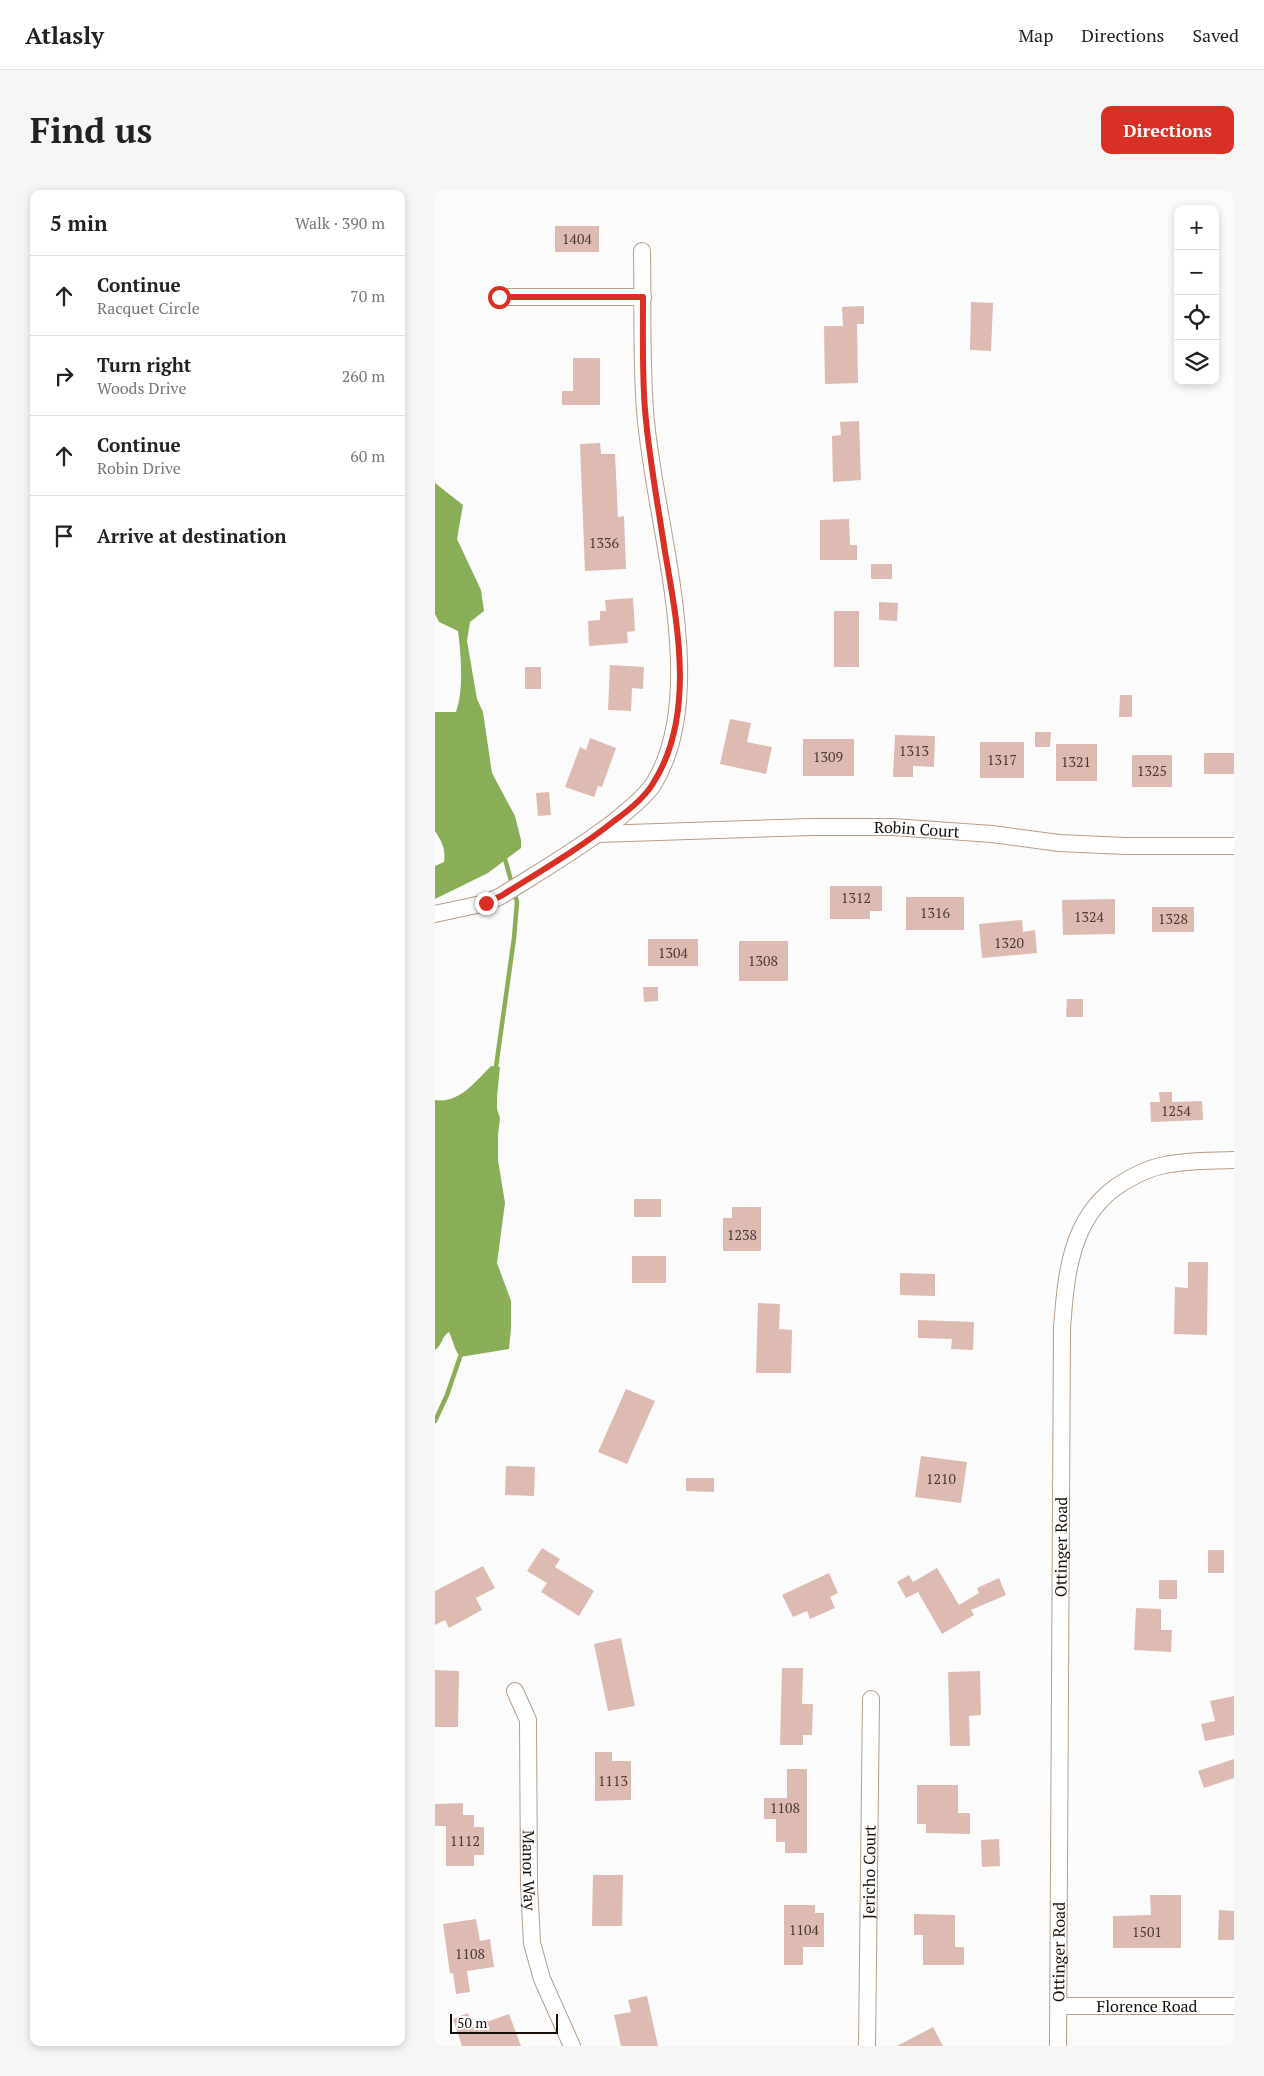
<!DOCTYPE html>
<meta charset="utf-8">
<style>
:root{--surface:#fff;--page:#f6f6f6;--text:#222;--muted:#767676;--line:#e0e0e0;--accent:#d93025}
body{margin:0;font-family:"PT Serif",serif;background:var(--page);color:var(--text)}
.controls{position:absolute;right:15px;top:15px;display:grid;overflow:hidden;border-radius:10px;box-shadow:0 2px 8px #0003}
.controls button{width:45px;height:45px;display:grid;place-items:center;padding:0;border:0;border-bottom:1px solid var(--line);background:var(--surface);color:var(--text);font:25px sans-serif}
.scale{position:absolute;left:15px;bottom:12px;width:108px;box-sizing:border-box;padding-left:5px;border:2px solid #170f07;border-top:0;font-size:14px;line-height:18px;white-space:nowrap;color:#170f07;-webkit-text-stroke:4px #fff;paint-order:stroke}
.stop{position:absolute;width:15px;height:15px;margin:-11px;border:4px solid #d93025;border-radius:50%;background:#fff}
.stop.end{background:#d93025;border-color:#fff;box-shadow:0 1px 5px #0008}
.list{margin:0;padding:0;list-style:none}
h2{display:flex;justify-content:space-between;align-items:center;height:65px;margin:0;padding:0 20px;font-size:21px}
h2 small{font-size:16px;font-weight:400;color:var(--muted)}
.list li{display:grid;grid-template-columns:32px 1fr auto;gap:15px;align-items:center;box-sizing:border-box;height:80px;padding:0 20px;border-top:1px solid var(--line)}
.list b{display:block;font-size:19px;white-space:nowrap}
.list p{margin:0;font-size:16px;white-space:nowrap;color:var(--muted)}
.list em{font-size:16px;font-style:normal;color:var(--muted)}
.icon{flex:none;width:28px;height:28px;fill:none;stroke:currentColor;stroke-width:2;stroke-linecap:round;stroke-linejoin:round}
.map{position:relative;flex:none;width:799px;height:1856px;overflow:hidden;border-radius:10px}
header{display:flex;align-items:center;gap:30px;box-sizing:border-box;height:70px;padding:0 25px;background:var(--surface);border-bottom:1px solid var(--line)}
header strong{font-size:24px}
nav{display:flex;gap:28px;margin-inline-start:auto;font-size:18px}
.intro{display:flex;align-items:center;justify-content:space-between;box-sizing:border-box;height:120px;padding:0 30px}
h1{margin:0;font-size:35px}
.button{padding:12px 22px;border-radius:10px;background:var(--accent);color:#fff;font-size:18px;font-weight:700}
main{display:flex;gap:30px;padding:0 30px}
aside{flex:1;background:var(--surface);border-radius:10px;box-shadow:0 2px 8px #0003}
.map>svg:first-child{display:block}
.water{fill:#8aad57}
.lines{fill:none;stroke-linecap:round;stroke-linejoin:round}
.stream{stroke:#8aad57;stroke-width:4.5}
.building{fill:#ddbab2}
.minor-casing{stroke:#b69e88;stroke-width:18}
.minor{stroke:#fff;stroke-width:16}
.route{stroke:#d93025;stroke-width:6}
.labels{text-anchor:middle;stroke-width:4.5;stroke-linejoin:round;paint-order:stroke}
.number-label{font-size:14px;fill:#483a32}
.street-label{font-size:16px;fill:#170f07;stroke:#fff}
</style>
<header>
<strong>Atlasly</strong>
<nav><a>Map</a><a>Directions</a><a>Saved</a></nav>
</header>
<div class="intro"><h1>Find us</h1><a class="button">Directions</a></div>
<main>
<aside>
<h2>5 min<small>Walk · 390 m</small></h2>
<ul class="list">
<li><svg class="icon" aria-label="ahead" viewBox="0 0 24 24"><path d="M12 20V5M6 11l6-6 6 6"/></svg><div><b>Continue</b><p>Racquet Circle</p></div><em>70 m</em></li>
<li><svg class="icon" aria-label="right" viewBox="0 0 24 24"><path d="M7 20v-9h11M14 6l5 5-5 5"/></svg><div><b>Turn right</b><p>Woods Drive</p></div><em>260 m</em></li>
<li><svg class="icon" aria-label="ahead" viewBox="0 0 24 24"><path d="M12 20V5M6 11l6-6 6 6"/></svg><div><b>Continue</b><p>Robin Drive</p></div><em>60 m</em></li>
<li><svg class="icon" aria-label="arrive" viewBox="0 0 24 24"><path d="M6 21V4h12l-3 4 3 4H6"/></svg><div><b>Arrive at destination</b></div></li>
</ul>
</aside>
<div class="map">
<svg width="799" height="1856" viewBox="0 0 799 1856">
<rect width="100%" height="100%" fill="#fbfbfb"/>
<!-- water -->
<path class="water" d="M 0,293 L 28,315 L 22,349 L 46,400 L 49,421 L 35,432 L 32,451 L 42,509 L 48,522 L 57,583 L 80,626 L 86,650 L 86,658 L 53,683 L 0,709 L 0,676 L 9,672 C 11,659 7,652 0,641 L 0,522 L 21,522 C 29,500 26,464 23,441 L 4,432 L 0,424 Z
M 56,876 L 65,877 L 62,907 L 62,919 L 65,928 L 63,945 L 63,970 L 70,1013 L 62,1073 L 76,1111 L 76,1138 L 74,1159 L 25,1167 C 19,1159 18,1150 14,1142 C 6,1147 7,1156 0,1160 L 0,910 C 24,914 41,891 56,876 Z"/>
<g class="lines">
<!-- stream -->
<path class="stream" d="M 70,669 L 77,694
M 61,877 L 79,748 L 82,712 L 79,701
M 0,1231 L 12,1205 L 25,1167"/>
</g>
<!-- building -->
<path class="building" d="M 120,36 L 164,36 L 164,62 L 120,62 Z
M 536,112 L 558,113 L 556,161 L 535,160 Z
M 429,116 L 429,134 L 422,134 L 423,193 L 390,194 L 389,136 L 408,136 L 407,117 Z
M 138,168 L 165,168 L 165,215 L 127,215 L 127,201 L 138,201 Z
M 424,231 L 426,290 L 398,292 L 397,246 L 406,245 L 405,232 Z
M 165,253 L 166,264 L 180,264 L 183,327 L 189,326 L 191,379 L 150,381 L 145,254 Z
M 414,329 L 415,355 L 422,355 L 422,370 L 385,370 L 385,330 Z
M 436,374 L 457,374 L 457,389 L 436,389 Z
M 198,408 L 200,441 L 192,442 L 193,453 L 154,456 L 153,431 L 165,430 L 165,421 L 171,421 L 170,410 Z
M 444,412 L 463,413 L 462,431 L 444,430 Z
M 399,421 L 424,421 L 424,477 L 399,477 Z
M 175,475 L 209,477 L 208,499 L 197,498 L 196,521 L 173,520 Z
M 90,477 L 106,477 L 106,499 L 90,499 Z
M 685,505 L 697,505 L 697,527 L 684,527 Z
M 295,529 L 316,533 L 312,552 L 337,557 L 331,584 L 285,574 Z
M 600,542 L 616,542 L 615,557 L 600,557 Z
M 460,545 L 500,546 L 499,577 L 478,576 L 478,587 L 458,587 Z
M 155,548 L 181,558 L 167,597 L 163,596 L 159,607 L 130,597 L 145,557 L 151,560 Z
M 368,549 L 419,549 L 419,586 L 368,586 Z
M 545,552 L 589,552 L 589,588 L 545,588 Z
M 621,554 L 662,554 L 662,591 L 621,591 Z
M 769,563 L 799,563 L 799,584 L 769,584 Z
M 697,565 L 737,565 L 737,597 L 697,597 Z
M 114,602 L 116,625 L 103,626 L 101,603 Z
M 395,696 L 447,696 L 447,721 L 435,721 L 435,729 L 395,729 Z
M 471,707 L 529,707 L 529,740 L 471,740 Z
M 680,709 L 680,744 L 628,745 L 627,710 Z
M 717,717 L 759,717 L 759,742 L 717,742 Z
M 587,730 L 588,742 L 600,740 L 602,763 L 547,768 L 544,734 Z
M 213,749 L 263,749 L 263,776 L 213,776 Z
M 304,751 L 353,751 L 353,791 L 304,791 Z
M 208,797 L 223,797 L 223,811 L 209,812 Z
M 632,809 L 648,809 L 648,827 L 631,827 Z
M 724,902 L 737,902 L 737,912 L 767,911 L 768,930 L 716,932 L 715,912 L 725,912 Z
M 199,1009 L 226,1009 L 226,1027 L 199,1027 Z
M 297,1017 L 326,1017 L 326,1061 L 288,1061 L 288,1028 L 297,1028 Z
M 197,1066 L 231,1066 L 231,1093 L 197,1093 Z
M 753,1072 L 773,1072 L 772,1145 L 739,1144 L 740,1097 L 753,1098 Z
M 465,1083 L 500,1084 L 500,1106 L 465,1105 Z
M 323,1113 L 345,1114 L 344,1139 L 357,1140 L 356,1183 L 321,1183 Z
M 483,1130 L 539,1132 L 538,1160 L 516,1159 L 517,1149 L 483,1148 Z
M 191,1199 L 220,1211 L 192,1274 L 163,1262 Z
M 486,1266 L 532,1272 L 526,1313 L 480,1307 Z
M 71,1276 L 100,1277 L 99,1306 L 70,1305 Z
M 251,1288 L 279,1288 L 279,1302 L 251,1301 Z
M 107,1358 L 125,1369 L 120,1377 L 159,1401 L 144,1426 L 106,1402 L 112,1393 L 92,1381 Z
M 773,1360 L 789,1360 L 789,1383 L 773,1383 Z
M 48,1376 L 60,1398 L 41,1408 L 47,1420 L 14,1438 L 10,1430 L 0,1435 L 0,1401 Z
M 502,1378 L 524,1415 L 544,1403 L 542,1398 L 564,1388 L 571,1405 L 536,1420 L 539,1425 L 507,1444 L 483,1402 L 471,1408 L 462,1392 L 474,1385 L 478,1392 Z
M 394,1383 L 403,1403 L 395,1407 L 400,1418 L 375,1429 L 372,1421 L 358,1427 L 347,1405 Z
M 724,1390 L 742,1390 L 742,1409 L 724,1409 Z
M 701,1418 L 726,1419 L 726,1440 L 737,1440 L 736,1462 L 699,1460 Z
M 186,1448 L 200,1516 L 173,1521 L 159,1454 Z
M 347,1478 L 368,1478 L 367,1514 L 378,1514 L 377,1545 L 368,1545 L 368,1555 L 345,1555 Z
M 0,1480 L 24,1481 L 23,1537 L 0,1537 Z
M 545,1481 L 546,1525 L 534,1526 L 535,1556 L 515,1556 L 513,1482 Z
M 799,1506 L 799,1545 L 770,1551 L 766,1534 L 780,1531 L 775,1511 Z
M 160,1562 L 177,1562 L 177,1571 L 196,1571 L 196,1610 L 160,1611 Z
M 799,1569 L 799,1588 L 769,1598 L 763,1581 Z
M 352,1579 L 372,1579 L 372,1663 L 350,1663 L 350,1652 L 341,1652 L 341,1629 L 329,1629 L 329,1608 L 352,1608 Z
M 482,1595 L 523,1595 L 523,1623 L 535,1623 L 535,1644 L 491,1643 L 491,1634 L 482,1634 Z
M 28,1613 L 28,1625 L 39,1625 L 39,1637 L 49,1637 L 49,1665 L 39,1665 L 39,1676 L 11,1676 L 11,1636 L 0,1636 L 0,1614 Z
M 564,1649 L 565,1676 L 547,1677 L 546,1650 Z
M 158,1685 L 188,1685 L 187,1736 L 157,1736 Z
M 715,1705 L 746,1705 L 746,1758 L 678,1758 L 678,1726 L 716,1725 Z
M 349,1715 L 380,1715 L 380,1723 L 389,1723 L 389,1757 L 368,1757 L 368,1775 L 349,1775 Z
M 784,1720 L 799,1721 L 799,1750 L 783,1750 Z
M 479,1724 L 520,1725 L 520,1757 L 529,1757 L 529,1775 L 488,1775 L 488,1745 L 479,1745 Z
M 41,1729 L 45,1751 L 55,1749 L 59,1777 L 32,1781 L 35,1802 L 21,1804 L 18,1783 L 15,1784 L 8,1734 Z
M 212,1806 L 223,1856 L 186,1856 L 179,1825 L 196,1822 L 193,1810 Z
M 33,1823 L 38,1837 L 74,1824 L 86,1856 L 27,1856 L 18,1829 Z
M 498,1837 L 508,1856 L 462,1856 Z"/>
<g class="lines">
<!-- minor casing -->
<g class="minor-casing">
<g id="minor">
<path d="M 64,107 L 208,107"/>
<path id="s1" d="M 163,644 L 376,637 L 458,637 L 557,644 L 624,653 L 690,656 L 799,656"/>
<path d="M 0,724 L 51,713 L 66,706 C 104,682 144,659 180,631 C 193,620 208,609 218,595 C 278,499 217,327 210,220 C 206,167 208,114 207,61"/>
<path id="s2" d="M 80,1501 L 93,1530 L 94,1695 L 97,1753 L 107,1789 L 137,1856"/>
<path id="s3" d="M 624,1816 L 799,1816"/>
<path id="s4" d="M 432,1856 L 436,1509"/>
<path id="s5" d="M 623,1856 L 627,1138 C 631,1086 635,1030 681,997 C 696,987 713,978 730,975 C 753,970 776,971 799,970"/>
</g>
</g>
<!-- minor -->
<use href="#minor" class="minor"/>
</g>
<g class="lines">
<!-- route -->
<path class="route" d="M 51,713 L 66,706 C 104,682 144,659 179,631 C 193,621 208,609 217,595 C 261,528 243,436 230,362 C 223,315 214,268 210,220 C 207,183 208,145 208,107 L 64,107"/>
</g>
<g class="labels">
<!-- number labels -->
<g class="number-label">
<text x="142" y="54">1404</text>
<text x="169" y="358">1336</text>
<text x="479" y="566">1313</text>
<text x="393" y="572">1309</text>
<text x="567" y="575">1317</text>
<text x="641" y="577">1321</text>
<text x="717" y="586">1325</text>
<text x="421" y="713">1312</text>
<text x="500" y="728">1316</text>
<text x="654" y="732">1324</text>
<text x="738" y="734">1328</text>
<text x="574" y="758">1320</text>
<text x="238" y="768">1304</text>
<text x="328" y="776">1308</text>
<text x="741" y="926">1254</text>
<text x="307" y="1050">1238</text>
<text x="506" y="1294">1210</text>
<text x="178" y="1596">1113</text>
<text x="350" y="1623">1108</text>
<text x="30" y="1656">1112</text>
<text x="369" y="1745">1104</text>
<text x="712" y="1747">1501</text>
<text x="35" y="1769">1108</text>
</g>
<!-- street labels -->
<g class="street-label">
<text dy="6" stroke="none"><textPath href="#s1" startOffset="319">Robin Court</textPath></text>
<text dy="6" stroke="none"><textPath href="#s5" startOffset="499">Ottinger Road</textPath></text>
<text dy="6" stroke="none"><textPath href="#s2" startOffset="182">Manor Way</textPath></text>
<text dy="6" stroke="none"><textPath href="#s4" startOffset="174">Jericho Court</textPath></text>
<text dy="6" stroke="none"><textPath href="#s5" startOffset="94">Ottinger Road</textPath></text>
<text dy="6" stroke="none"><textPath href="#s3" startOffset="88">Florence Road</textPath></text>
</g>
</g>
</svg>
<div class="controls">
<button>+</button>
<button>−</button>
<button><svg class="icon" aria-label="locate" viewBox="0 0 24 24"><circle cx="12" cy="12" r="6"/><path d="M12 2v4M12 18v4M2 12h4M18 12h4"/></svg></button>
<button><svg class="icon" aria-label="layers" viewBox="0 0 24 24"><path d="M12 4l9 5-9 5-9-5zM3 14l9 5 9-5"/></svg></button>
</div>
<div class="scale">50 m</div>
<div class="stop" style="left:64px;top:107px"></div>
<div class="stop end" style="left:51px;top:713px"></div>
</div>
</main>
